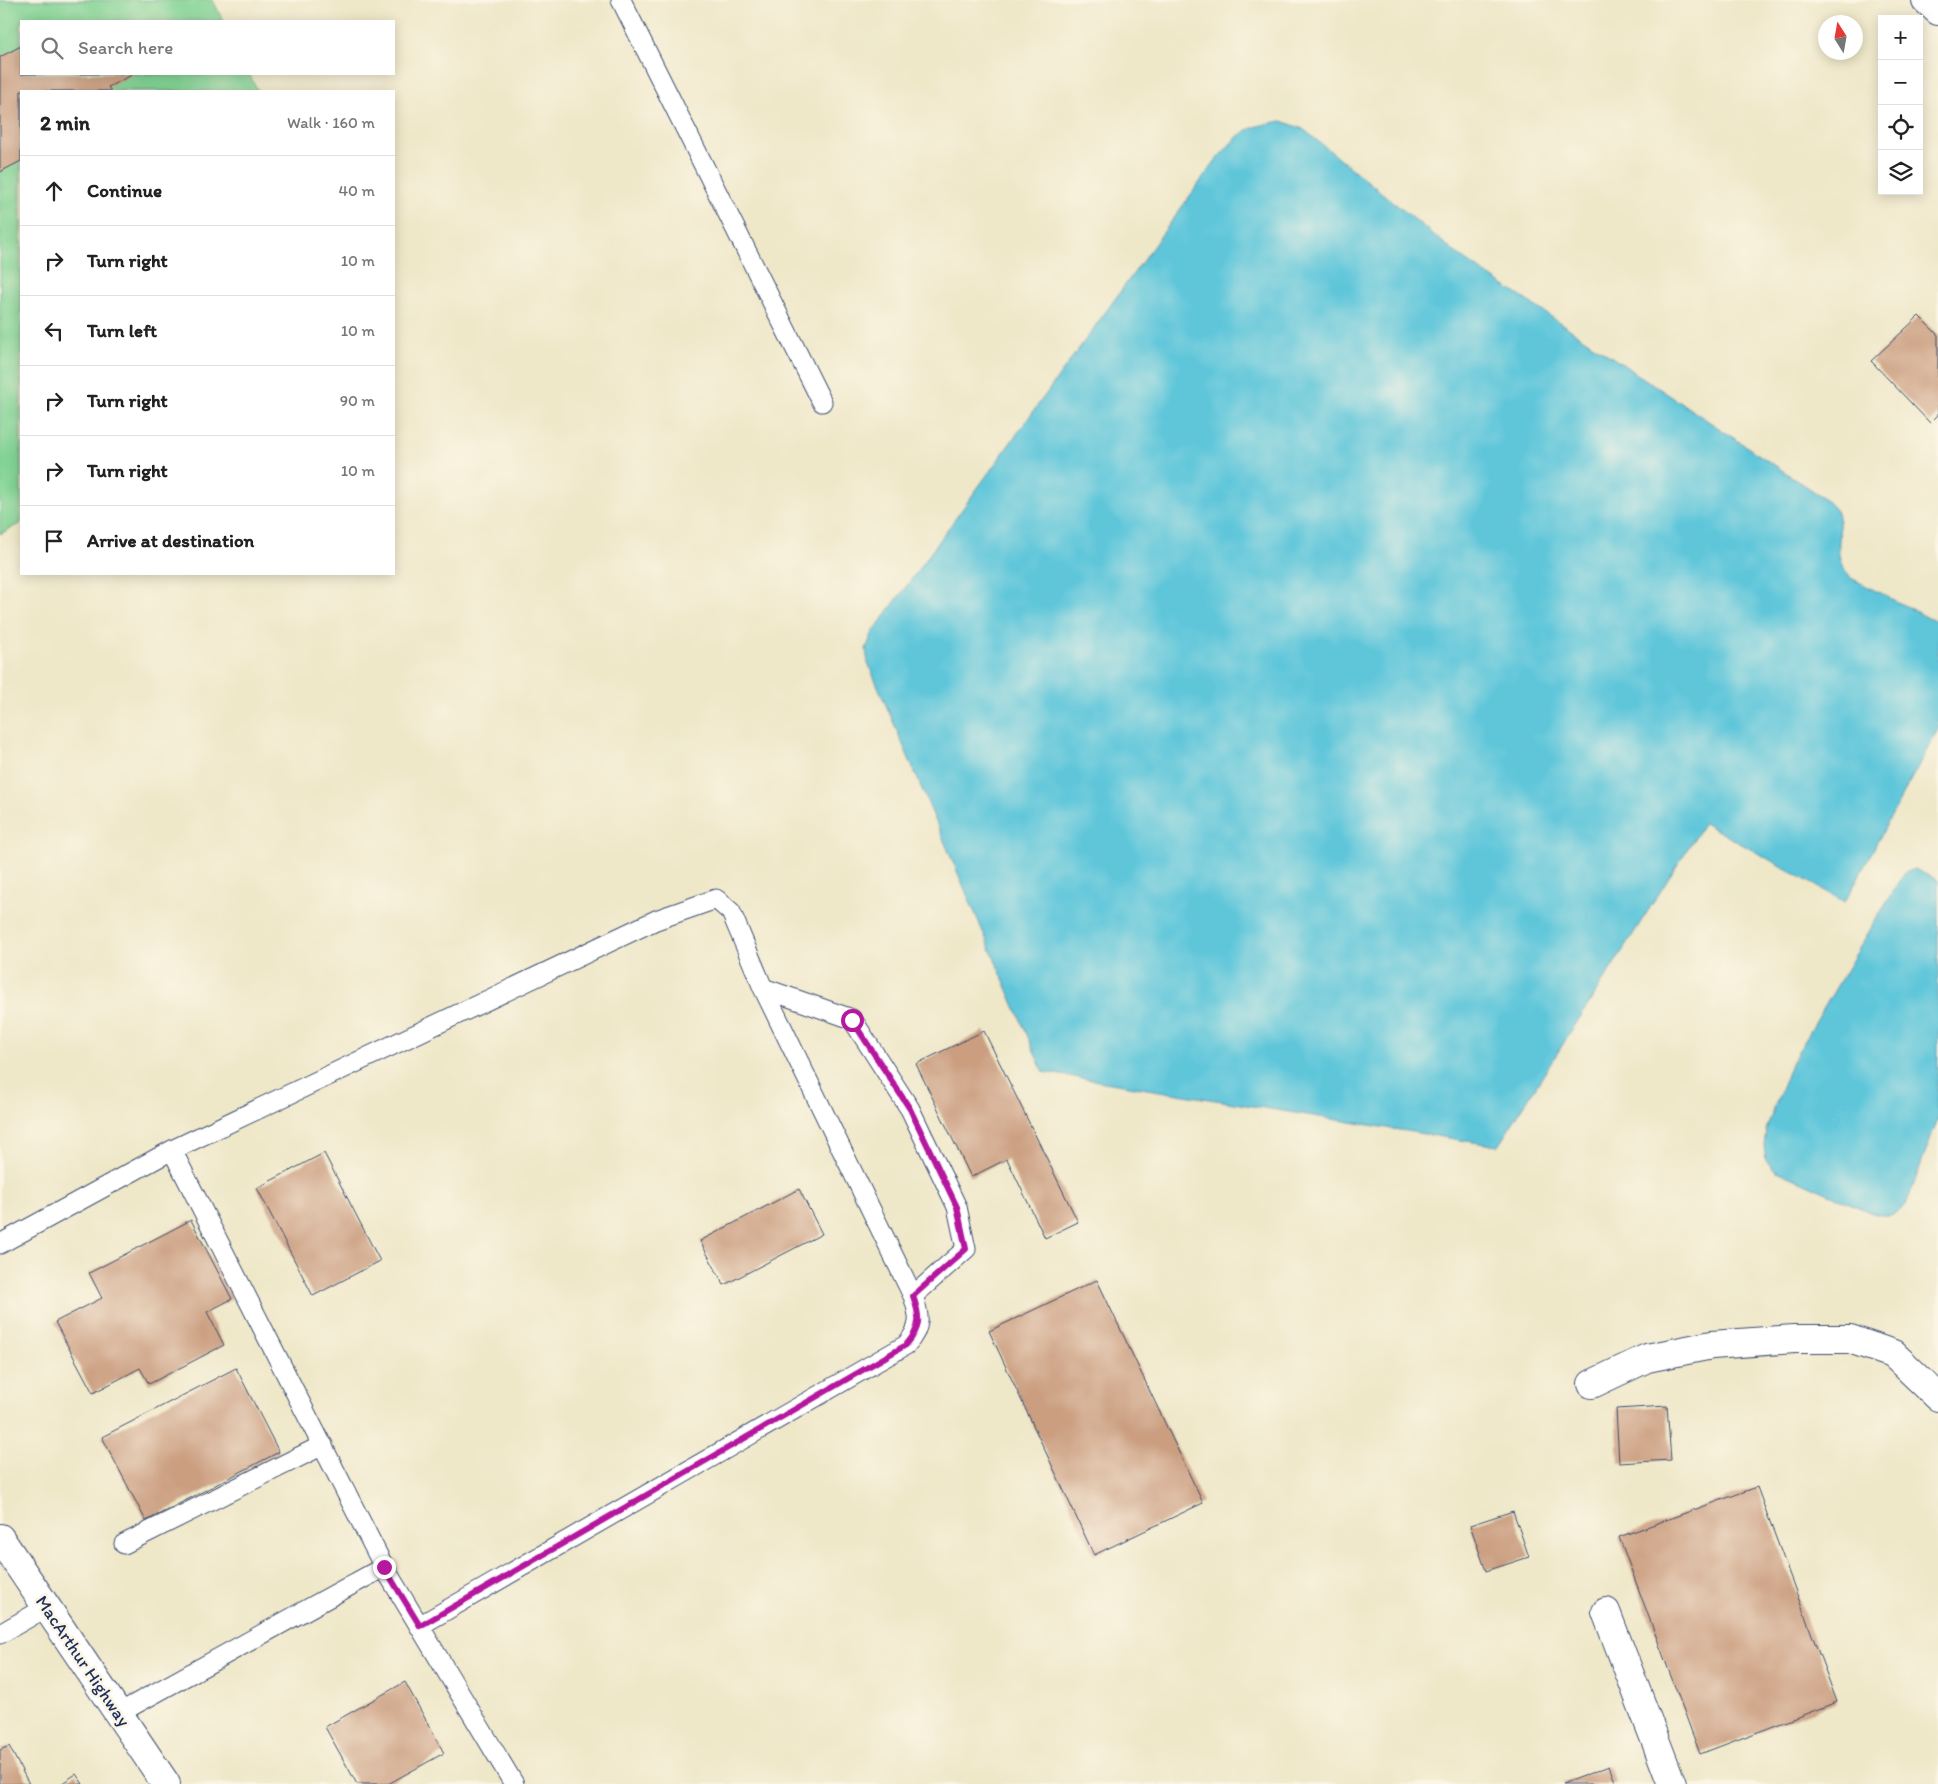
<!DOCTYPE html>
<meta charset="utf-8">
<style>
:root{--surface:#fff;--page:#f6f6f6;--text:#222;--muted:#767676;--line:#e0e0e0}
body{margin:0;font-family:Itim,sans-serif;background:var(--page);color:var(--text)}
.controls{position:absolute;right:15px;top:15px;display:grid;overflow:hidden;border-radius:0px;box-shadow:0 2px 12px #0003}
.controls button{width:45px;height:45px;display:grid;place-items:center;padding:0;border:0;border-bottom:1px solid var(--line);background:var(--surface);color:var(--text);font:25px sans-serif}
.compass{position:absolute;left:1818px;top:15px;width:45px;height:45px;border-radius:50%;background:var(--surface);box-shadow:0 2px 12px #0003;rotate:349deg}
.stop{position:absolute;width:15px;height:15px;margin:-11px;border:4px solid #b5179e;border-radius:50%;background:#fff}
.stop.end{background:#b5179e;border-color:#fff;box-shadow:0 1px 5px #0008}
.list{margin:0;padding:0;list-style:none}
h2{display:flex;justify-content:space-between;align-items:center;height:65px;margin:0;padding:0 20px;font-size:21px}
h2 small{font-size:16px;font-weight:400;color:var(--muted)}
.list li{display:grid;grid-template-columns:32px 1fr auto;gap:15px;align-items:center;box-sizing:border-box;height:70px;padding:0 20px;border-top:1px solid var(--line)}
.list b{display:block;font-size:19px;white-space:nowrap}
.list em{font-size:16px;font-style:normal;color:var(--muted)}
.icon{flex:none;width:28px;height:28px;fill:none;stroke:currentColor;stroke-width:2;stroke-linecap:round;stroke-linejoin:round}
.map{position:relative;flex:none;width:1938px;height:1784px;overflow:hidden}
.search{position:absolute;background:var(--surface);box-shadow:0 2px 12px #0003;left:20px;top:20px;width:375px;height:55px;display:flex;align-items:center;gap:12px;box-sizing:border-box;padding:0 18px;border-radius:0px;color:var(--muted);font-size:19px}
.panel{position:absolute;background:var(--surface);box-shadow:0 2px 12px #0003;left:20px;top:90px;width:375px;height:485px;border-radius:0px}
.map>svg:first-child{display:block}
.green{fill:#82d394;stroke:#4e8179}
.water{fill:#5ec6da;stroke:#3c7a9c}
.building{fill:#cb9e80}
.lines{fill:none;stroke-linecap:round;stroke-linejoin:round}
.lane-casing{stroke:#3b4b6e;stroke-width:21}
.street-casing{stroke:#3b4b6e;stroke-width:30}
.highway-casing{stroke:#3b4b6e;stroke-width:30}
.lane{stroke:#fff;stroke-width:19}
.street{stroke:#fff;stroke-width:28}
.highway{stroke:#fff;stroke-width:28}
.route{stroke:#b5179e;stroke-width:6}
.labels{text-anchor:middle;stroke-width:5;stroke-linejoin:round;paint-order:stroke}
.street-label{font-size:18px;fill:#1b2f5e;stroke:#fcf5e5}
</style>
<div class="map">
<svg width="1938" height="1784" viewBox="0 0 1938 1784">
<rect width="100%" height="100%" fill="#fcf5e5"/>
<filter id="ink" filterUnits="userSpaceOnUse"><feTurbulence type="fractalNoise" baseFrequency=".02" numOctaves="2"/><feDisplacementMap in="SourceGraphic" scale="10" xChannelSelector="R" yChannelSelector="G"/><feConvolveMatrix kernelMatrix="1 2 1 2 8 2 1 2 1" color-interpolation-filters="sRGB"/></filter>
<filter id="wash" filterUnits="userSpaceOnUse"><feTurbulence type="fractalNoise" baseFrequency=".0096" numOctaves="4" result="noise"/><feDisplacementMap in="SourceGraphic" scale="20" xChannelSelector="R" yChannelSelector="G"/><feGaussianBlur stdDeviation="1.12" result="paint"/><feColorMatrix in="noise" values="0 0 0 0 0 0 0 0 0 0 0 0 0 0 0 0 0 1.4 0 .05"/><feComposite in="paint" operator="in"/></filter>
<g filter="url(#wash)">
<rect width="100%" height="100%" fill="#eee7c8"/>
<!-- green -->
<path class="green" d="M 0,0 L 213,0 L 223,21 L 21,21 L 21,74 L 249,74 L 258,91 L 21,91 L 21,523 L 0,534 Z"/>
<!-- water -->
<path class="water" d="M 1282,121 L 1303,129 L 1461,257 L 1824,498 C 1828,503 1835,508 1837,513 C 1845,538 1829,556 1851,578 L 1938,623 L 1938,729 L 1845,902 L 1704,823 L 1498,1146 L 1043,1072 L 868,663 L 866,649 L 873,632 L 1216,160 C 1242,131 1242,128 1282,121 Z
M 1914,869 L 1938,880 L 1938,1118 L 1906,1205 C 1894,1216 1888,1217 1872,1213 L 1775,1170 L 1766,1161 L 1764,1146 L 1766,1130 L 1791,1064 L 1903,874 Z"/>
<g id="blocks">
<!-- building -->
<path class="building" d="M 21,46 L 21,74 L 134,74 L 108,87 L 111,91 L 21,91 L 21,161 L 0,172 L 0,57 Z
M 1919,316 L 1938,335 L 1938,415 L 1930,423 L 1871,361 Z
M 984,1031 L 1078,1222 L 1045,1238 L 1007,1159 L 971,1177 L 916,1064 Z
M 324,1153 L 380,1261 L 313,1296 L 257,1188 Z
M 799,1189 L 822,1234 L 724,1285 L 700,1241 Z
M 191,1220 L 232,1299 L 207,1312 L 224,1345 L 149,1384 L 140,1368 L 93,1393 L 55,1322 L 102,1298 L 89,1273 Z
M 1097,1280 L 1203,1503 L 1094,1555 L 989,1331 Z
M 236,1368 L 279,1452 L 146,1521 L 102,1437 Z
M 1667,1406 L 1671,1460 L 1619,1463 L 1616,1409 Z
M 1757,1487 L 1837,1702 L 1700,1754 L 1619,1537 Z
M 1513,1511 L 1529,1557 L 1486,1571 L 1470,1525 Z
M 405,1682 L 444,1753 L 388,1784 L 357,1784 L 325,1727 Z
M 9,1746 L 29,1784 L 0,1784 L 0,1750 Z
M 1609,1766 L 1616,1784 L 1562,1784 Z
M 76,1774 L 83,1784 L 61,1784 Z"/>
</g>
</g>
<g filter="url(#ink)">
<use href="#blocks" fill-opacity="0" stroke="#3b4b6e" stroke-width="1"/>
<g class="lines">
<!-- lane casing -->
<g class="lane-casing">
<path id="lane" d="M 621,0 L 822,402
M 763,988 L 852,1019 L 910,1109 L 957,1207 L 966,1249 L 913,1296
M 172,1150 L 384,1567 L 514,1784
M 0,1244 L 172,1150 L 656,920 L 716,899 L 731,912 L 763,988 L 913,1296 C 920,1316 922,1327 906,1345 L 419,1626
M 124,1544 L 323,1445
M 0,1634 L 47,1607
M 119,1713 L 384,1567"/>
</g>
<!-- street casing -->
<g class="street-casing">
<path id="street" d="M 1592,1384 L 1647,1358 L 1712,1345 L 1794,1339 L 1850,1339 L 1893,1354 L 1938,1397
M 1606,1612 L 1672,1784"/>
</g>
<!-- highway casing -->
<g class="highway-casing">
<path id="highway" d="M 1926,0 L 1938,11
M 0,1538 L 166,1784"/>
</g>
<!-- lane -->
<use href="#lane" class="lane"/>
<!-- street -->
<use href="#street" class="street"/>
<!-- highway -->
<use href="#highway" class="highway"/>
</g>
</g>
<g class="lines" filter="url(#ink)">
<!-- route -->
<path class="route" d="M 384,1567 L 420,1626 L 906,1345 C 922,1327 920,1316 913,1296 L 966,1249 L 957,1207 L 910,1109 L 852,1020"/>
</g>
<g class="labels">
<!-- street labels -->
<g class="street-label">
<text transform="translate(83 1661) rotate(56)" y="6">MacArthur Highway</text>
</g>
</g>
</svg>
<div class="controls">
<button>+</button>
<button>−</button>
<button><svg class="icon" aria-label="locate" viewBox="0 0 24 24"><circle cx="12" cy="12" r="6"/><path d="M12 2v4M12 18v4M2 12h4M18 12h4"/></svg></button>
<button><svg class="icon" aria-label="layers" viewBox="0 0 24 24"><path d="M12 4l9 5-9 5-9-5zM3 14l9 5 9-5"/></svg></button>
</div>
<svg class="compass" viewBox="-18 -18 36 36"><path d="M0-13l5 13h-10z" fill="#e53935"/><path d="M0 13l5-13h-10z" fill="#767676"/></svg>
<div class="stop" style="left:852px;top:1020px"></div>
<div class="stop end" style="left:384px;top:1567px"></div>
<div class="search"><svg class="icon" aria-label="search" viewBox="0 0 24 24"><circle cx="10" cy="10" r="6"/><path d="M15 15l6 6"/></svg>Search here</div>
<section class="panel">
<h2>2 min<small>Walk · 160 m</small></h2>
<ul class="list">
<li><svg class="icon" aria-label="ahead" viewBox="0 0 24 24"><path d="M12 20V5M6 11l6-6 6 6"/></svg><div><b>Continue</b></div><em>40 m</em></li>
<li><svg class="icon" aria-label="right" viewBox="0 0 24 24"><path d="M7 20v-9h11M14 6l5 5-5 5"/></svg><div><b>Turn right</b></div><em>10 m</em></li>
<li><svg class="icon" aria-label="left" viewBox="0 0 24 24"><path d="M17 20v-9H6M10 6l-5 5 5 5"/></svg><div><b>Turn left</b></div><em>10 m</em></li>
<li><svg class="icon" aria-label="right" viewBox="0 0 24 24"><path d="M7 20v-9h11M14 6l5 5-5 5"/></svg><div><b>Turn right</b></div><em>90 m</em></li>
<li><svg class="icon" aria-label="right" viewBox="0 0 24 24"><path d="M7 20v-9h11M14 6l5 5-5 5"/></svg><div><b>Turn right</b></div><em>10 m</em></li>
<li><svg class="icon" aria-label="arrive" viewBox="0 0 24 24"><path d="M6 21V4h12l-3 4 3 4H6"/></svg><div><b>Arrive at destination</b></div></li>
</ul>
</section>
</div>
